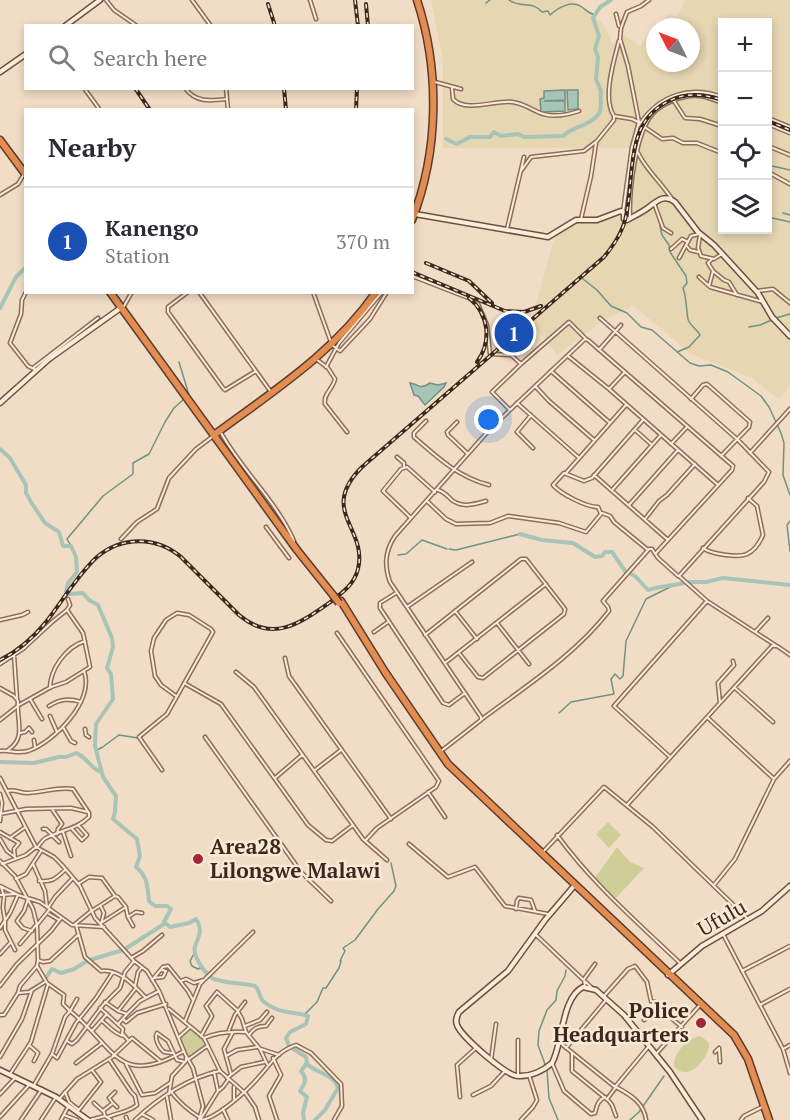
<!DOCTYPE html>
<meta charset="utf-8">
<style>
:root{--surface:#fff;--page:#f2f2f3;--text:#2b2b33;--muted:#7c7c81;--line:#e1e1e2;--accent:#a02639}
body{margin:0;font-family:"PT Serif",serif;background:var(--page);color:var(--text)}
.controls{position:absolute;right:18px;top:18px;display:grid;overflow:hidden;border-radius:0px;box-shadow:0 3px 9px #0003}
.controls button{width:54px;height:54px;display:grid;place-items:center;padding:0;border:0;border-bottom:2px solid var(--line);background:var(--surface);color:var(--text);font:30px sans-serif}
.compass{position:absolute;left:646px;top:18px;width:54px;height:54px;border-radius:50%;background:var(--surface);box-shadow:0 3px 9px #0003;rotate:312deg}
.you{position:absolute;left:489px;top:420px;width:21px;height:21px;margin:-15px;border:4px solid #fff;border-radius:50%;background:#1a73e8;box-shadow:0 0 0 9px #1a73e833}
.badge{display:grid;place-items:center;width:39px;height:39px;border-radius:50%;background:var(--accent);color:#fff;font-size:20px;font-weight:700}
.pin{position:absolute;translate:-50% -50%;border:3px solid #fff;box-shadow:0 2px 6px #0006}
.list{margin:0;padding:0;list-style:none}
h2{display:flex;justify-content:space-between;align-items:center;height:78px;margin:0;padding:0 24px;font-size:26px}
h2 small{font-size:20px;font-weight:400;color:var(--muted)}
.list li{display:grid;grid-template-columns:39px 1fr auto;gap:18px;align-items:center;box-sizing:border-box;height:108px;padding:0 24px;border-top:2px solid var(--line)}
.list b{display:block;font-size:22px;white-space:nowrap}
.list p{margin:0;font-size:20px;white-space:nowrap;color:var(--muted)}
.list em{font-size:20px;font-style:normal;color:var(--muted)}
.icon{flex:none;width:33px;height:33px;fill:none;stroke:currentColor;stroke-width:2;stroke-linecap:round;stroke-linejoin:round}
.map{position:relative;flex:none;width:790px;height:1120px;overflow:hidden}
.search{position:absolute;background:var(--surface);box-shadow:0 3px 9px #0003;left:24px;top:24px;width:390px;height:66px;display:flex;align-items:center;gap:15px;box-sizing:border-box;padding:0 21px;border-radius:0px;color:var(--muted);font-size:22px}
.panel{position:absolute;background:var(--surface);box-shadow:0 3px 9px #0003;left:24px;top:108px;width:390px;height:186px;border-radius:0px}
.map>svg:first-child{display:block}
.farmland{fill:#e7d6b2;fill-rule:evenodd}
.green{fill:#d0ce98}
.water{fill:#a7c4b7;stroke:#6d9384;stroke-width:1.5}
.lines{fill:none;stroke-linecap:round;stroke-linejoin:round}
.stream{stroke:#6d9384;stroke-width:1.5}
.river{stroke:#a7c4b7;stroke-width:4}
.street-casing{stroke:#8e6d5a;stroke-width:5}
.secondary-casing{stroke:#6f4e3d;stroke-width:7}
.highway-casing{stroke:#5b3c2e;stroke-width:9}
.street{stroke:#fbecd9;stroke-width:2}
.secondary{stroke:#fbecd9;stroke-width:4}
.highway{stroke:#e48d52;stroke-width:6}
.rail-casing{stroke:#3d281e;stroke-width:4}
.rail{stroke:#f8e9d5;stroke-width:1.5;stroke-dasharray:4.5;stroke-linecap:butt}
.highway-bridge-casing{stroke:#5b3c2e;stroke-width:9;stroke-linecap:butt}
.highway-bridge{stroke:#e48d52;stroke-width:6}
.poi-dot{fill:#a02639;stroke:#f8e9d5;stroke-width:2}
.labels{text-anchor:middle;stroke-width:5;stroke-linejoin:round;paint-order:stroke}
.poi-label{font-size:21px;font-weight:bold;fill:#3d281e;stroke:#f8e9d5;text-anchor:start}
.street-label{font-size:21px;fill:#3d281e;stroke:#f8e9d5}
</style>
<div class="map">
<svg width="790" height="1120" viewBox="0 0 790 1120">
<rect width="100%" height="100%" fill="#f1ddc5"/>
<!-- farmland -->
<path class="farmland" d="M 431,0 L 572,0 L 588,10 L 603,24 L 613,44 L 622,34 L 640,46 L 649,34 L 655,35 L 655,63 L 691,63 L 691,27 L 664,27 L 666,15 L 678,16 L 685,0 L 790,0 L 790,386 L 779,399 L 752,378 L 691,354 L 634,306 L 604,320 L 557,355 L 531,321 L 555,236 L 579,221 L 595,223 L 615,214 L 626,225 L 630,219 L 639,148 L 443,148 L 443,62 ZM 722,22 L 768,22 L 768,230 L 722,230 Z"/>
<!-- green -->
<path class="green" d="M 608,822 L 621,835 L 609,848 L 596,834 Z
M 617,847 L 630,862 L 644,868 L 616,898 L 594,879 Z
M 191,1028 L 202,1038 L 206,1046 L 189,1058 L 180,1037 Z
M 701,1036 L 709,1043 C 710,1058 687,1084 674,1066 C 673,1054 688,1037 701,1036 Z"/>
<!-- water -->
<path class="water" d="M 565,90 L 565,100 L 544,101 L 565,101 L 565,111 L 541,112 L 540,99 L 544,98 L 544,91 Z
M 567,90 L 578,90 L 578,109 L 568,110 Z
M 410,383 C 422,385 418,390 430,383 L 438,385 L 446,383 L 444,387 L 425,405 L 418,396 L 414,395 Z"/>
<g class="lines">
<!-- stream -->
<path class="stream" d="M 509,0 C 521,9 532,0 542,12 L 548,11 L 550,15 C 559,7 572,0 582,7 C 587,11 588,13 595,15
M 486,3 L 490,0
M 772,166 L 790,170
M 783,213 L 790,215
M 768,217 L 790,222
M 660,226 L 662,235 L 669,245 L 670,252 L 686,276 L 687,283 L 683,288 C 687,299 686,309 688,319 C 689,325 697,329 700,335 L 689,347 L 677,352
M 583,279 L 597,290 L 611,306 L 627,313 L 641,327 L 652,330 L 690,363 L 699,366 L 711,365 L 728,372 L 761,396 L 769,407 L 781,433 L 784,443 L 783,475 L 790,495
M 776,318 L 790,314
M 749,327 L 760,325 L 772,320
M 179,362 L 189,395
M 790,521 L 787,525 L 790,551
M 71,546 L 67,539 L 103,496 L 133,474 L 133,463 L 149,454 L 165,422 L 174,408 L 184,399
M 449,549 L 455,550
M 456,550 L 520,534
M 398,555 L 406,554 L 422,540 L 447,549
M 559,713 L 571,702 L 614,694 L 611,679 L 615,674 L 620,679 L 623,676 L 626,641 L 646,599 L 676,584
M 104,746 L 119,735 L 138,738
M 97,750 L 103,747
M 195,952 L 190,961 L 192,966 L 198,969 L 200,968 L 209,973
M 304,1015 L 317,1002 L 323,988 L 326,988 L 339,968 L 341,961 L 340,961 L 345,951 L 343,948 L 355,940 L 378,909 L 394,891 L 396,886 L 391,863
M 546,1067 L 538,1045 L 539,1031 L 547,1010 L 556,1000 L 557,991 L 565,976 L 566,970
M 547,1070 L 549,1098 L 558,1120
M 630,1120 L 639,1112 L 664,1076"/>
<!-- river -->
<path class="river" d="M 446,139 L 457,144 L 470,137 L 490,137 L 494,132 L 501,136 L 518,134 L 524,137 L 563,136 C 572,126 594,126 600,111 C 602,105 600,97 601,91 L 596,79 L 598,57 L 595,49 L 599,36 L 593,18 L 600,7 L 611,0
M 0,308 L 16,277 L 26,267
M 0,449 L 10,458 L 26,485 L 26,493 L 31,502 L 45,523 L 59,532 L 63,546 L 71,546 L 76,557 L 77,572 L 68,583 L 66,591
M 520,534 L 542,540 L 573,543 L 595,557 L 602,556 L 605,552 L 612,552 L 625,571 L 635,576 L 648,590 C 660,586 672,586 684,583
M 686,582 L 706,582 L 723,578 L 790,585
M 70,594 L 83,593 L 89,600 L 98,605 L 112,638 L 113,647 L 107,668 L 111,674 L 113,699 L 96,724 L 95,746 L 103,777 L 116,796 L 115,812 L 113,819 L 137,839 L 140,856 L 136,867 C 148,877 147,885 149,901 L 155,906 L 167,906 L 171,909 L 164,922 L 170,927 L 189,923 L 196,919 C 203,930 199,936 195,946 C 192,956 205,973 212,978 C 220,983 244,983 255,986 C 261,991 258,997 264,1002 C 279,1014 292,1011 308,1016 L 306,1024 L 290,1032 L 286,1038 L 289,1046 L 306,1057 L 307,1063 L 301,1071 C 308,1080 305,1083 300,1091 L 307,1097 L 303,1113 L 304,1120
M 0,762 L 34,763 L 59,757 L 66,757 L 76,753 C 87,757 91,769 101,772
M 125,949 L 164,924
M 90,960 L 123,950
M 27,992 L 42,983 L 52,969 L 61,973 L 74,969 L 89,960
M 307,1064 C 316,1073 334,1074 338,1088 L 325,1110 L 315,1120"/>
<!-- street casing -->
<g class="street-casing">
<path id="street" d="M 106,0 L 114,10 L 137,26
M 192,0 L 211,26
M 310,0 L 316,19
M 616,14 L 619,26
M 619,41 C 614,60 602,99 614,116 L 632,119 L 638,122
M 435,82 L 461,89
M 452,87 L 453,99 C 466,113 495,100 512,102 C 522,103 529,108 538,112 C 550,118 567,115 579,111
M 84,88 L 100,110
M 185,88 C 196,103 210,101 227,99
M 226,88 L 228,110
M 674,101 L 685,118 L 700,119 L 722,126
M 768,118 L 790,127
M 768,124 L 790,133
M 639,125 C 659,95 690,85 722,97
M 646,128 L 662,139 L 673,138 L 683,143 L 697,143 L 722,153
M 634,142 C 639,163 660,181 672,199
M 768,146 L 790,155
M 521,171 L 531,157 L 584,151 L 597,141 L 614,120 L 614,116
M 768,172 L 790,184
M 0,195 L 18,184 L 24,174
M 654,203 L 663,228 L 671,233
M 623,212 L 632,147 L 639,122 L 628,66 L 620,39 L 621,28 L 627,12 L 641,6 L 649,0
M 630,217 C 629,191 635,139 650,117 C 659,104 684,94 700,96 C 708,97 715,100 722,103
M 581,219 L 591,176 L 596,143
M 507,229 L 524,157
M 700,235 L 698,248 L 701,256 L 714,259 L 722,254
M 686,245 L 690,250 L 698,252
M 671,249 L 682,239 L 688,242
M 679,258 L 691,236 L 699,234
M 713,271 L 724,280 L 729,282 L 737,295
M 412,276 L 471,299 L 478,304 L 487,325 L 490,354 L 511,355 L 521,364 L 492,392 L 509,409
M 699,277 L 710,287 L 763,302
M 709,286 L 713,271 L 708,263 L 711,260
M 757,291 L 773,289 L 790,303
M 26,292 L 22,300 L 21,314 L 10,343 L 28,366 L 36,370
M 188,292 L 168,307 L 168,312 L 223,388 L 225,390 L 256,371
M 199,292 L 271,392
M 313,292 L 332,345 L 340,351 L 370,319 L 387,292
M 124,306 L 132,292
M 600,318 L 738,440 L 769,472 L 764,482 L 679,576 L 707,601 L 775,645
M 599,350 L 621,325
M 568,356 L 609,389 L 624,373
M 316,359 L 328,368 L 335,379 C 333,389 323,394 325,404 L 347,432
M 521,364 L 569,322 L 586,339
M 326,367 L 339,343 L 382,292
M 33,368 L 98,318
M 551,371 L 610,423
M 535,386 L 549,401 L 594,440
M 609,389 L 717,484
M 691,399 L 703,385 L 707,384 L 750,422 L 749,427 L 721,456
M 517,403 L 578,457
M 531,415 L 517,432 L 533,448
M 426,421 L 414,433 L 414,437 C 437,457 458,477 489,485
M 457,422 L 447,432 L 448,435 L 468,454
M 635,430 L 652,445
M 220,431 C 241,470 276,500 294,541
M 671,444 L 687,427
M 750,453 L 790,409
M 397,457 L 404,463 L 404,467
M 566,473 L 626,405
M 594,475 L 668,540
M 613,489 L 661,435
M 438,490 C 445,492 448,497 453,501 C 464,508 475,504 486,501
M 427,501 L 446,519 L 456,524 L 490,523 L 508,516 L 559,523 L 586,532 L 601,514 L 598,507 C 586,507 561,494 553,485 L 564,473 L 584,481 L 592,478 L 643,420
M 629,505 L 678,450
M 602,513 L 610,516 L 614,522 L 648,550
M 411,518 L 383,491 L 401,469 L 407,467 L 435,492
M 645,519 L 659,501 L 667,495 L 695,464
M 266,527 L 289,558
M 121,539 L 137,522 L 157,509 L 169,478 L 196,449 L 212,437
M 703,548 C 710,554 738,558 747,554 C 754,551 760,542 763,535 L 757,506 L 748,498
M 396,593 L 380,603 L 380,608 L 443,703 L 449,705 L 465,693
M 407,607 L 472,562
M 455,611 L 477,639
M 0,620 L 22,615 L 28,612
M 497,623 L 529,664
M 756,631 L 768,618
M 374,632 L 388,622
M 337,633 L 439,781 L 436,787 L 377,828 L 365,841
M 425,635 L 521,559 L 526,559 L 565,609 L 564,614 L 483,678 L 478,677 L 459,653
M 14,655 L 17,699
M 285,658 L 289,676 L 391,819
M 445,663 L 546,584
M 0,664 L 23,649 L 52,622 L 67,610
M 236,672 L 254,687 L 363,839 L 387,860
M 184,683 L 221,704 L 308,825 L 326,840 L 332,841 L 353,825
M 0,688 L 14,696 L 18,701 C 16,720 27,738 8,750
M 50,688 C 50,669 66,647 85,641
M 735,688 L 773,722
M 30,699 L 42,719
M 720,703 L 718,683 L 734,665 L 733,661
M 49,706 C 60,699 69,698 81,702
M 50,716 L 57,732
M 708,718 L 774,779
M 482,719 C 526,686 575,655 609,611 L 608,607 L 603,601 L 649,549 L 652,549 L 658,558 L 678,576
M 0,720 L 19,705 L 51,687 L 66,682 L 90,667 L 83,633 L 67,610 L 70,605 L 68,599
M 63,727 L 71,741 L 75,743
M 85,729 L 86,735 L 89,737
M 20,733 L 25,732 L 29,728 L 32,732
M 205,737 L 301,872 L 331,901
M 34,740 L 35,747
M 0,751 C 10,750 18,754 28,751 C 54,742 95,701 84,671
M 440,752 L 481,720 L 481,717 L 390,582 C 384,565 385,551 395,536 L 491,428 L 585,339 L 588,340 L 733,466 L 732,470 L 656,553
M 670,757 L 614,706 L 707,601
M 162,770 L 139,737 L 167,714 L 213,632 L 211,629 L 189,615 L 177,613 L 166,620 L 154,638 L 151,651 L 155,676 L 161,685 L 176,696
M 315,770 L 341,750
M 0,778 L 36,847 L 54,857 L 61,864 L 80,886 L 95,918 L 134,961 L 147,971 L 159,991 L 185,1054 L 193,1068 L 203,1106 L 199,1120
M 275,778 L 302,755
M 7,791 C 15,789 20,793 27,793 C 43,793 57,786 73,789 L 89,813 L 89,817 C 77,829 61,830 46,838 C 43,839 40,844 37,848
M 428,792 L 445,817
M 0,794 L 2,803 L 0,821
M 627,805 L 772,646 L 777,646 L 790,655
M 52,809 L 62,824 L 58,829 L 57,834
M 0,814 L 26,809 L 71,808 L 88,812
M 43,829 L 46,829 L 59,842
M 72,829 L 82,840 L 87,835 L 78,825
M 0,832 L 19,843 L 14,849 L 15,858
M 63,832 L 71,856
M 557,835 C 592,883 637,922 680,963
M 10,838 L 24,828
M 0,839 L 7,851 L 15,857
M 409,844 L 448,877 L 475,867 L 505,906 L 548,914
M 542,853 L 604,787 L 653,827 L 747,918
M 0,861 L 15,876 L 33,909 L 37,925 L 38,960 L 37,966 L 20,986 L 18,993 L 4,1015 L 0,1015
M 2,864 L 26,855 L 36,847
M 33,864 L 45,891 L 47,907
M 16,879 L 26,874 L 41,851
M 39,881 C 53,882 55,879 65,870
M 78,884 L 89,877 L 102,878 L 115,896 L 118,897 L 126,907 L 101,923
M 714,885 L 735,859 L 774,779 L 790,761
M 0,886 L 18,895 L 40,902 L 72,925 L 104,927
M 1,887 L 4,896 L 3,908 L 5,920 L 5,930 L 15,950
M 0,895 L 15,894
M 28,899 L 24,911 L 17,921 L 23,928 L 32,931
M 48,908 L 55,897 L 73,878
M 126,908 L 128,917 L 133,926
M 516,909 L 517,901 L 519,898 L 531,900 L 535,911
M 49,914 L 59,920
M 128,917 L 136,912 L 142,913
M 101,924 L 104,913 L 101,907
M 37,925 L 50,909
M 74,925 L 90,912 L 115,896
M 76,925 L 85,957 L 101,971 C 118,968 134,985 145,997
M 0,928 L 10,913 L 18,895
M 535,934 L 592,988
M 723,934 L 783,1049 L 790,1073
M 20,944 L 37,924
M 0,954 L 11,942
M 131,958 L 143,951 L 162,935
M 38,960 L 43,962 L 50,961 L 78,935
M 37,966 L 47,983 L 64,995 L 63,1004 L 70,1011 L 77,999
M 742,971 L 790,946
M 154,978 L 163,977 L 166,971 L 162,970
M 152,980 L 163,967 L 168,966 L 188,991 L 193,1000
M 181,981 L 186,979 L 194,983 L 204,980
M 0,986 L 17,964 L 51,931 L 61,918
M 135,986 L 138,972 L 142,967
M 585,987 L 584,979 L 595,964
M 18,993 L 29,992 L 45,982
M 604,996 L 628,969 L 635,966 L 647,982 L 651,1001 L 662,1004 L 662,1009
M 105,1002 L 118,1011 L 127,1014 L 140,1001 L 159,991
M 760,1005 L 790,989
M 100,1008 L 123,1029 L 122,1033 L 128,1040
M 169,1009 L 204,1038 L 220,1071 L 246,1094 L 255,1107 L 259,1120
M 118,1011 L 136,988
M 123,1019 L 126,1022 L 137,1013 L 166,1004
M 644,1020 L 659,1008 L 682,1027
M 102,1021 C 109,1026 115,1035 124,1036
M 185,1021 L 200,984 L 253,932
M 118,1024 L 127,1014
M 245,1026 L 260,1020 L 267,1012
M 229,1030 L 235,1015 L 245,1002
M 92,1031 L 107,1014
M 249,1035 C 254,1028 258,1026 266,1026 L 272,1018
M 201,1036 L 212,1016 L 206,1006 L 217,992 L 237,1010 L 242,1019 L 246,1032 L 260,1049 L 267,1064
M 179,1037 L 190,1027
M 204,1038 C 218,1032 231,1031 246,1032
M 67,1041 L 72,1044 L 77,1040 L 103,1005 L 120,988 L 125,972 L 134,961
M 559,1042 L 615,1087 L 649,1046
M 29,1045 L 38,1053 L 34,1061
M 566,1048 L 606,1000
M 261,1049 L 279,1055
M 783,1049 L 790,1045
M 715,1052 L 719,1048 L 720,1062
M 172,1053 L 164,1052 C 159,1048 154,1039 157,1033 L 168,1041 L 177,1060 L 185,1062
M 572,1053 L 572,1071 L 609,1101 L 612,1105 L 616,1116
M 52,1054 L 57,1058 L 76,1023 L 96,998 L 113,972
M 656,1054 L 700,1005
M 113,1056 L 132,1038 L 160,1061
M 226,1056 L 237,1050 L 257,1047
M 0,1057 L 22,1019 L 32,990
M 273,1058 L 281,1075 L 269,1096 L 277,1120
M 189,1059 L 207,1046
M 491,1060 L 496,1024
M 76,1063 L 102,1043
M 552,1063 L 564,1091 L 591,1114 L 595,1113 C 597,1106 597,1101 605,1097
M 126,1064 L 142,1095 L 155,1093 L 170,1083
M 10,1074 L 31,1042 L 48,984
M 231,1074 L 224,1049 L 233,1032
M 518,1076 L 518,1040
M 227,1078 L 241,1067 L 264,1062
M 34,1085 L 52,1054 L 65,1017 L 70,1011 C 115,1046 117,1089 184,1051
M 234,1087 L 234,1099
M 218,1091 L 223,1087 L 228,1080
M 65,1092 L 69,1102 L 79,1110
M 172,1093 C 180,1103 188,1110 199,1117
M 0,1094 L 16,1077
M 169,1094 L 172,1076 L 186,1061 L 186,1058
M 473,1095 L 491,1086 L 505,1071
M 167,1097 L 171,1120
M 460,1097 L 457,1065 L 477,1047
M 60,1098 L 77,1079 L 114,1056
M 607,1099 L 616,1087 C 631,1095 644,1103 646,1120
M 94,1103 L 104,1112 L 105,1116
M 113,1103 L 109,1098 L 115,1092
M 223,1109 L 228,1120
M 78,1111 L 101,1082 L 92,1070
M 103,1111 L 113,1103 L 117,1107
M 142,1114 L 153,1120
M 64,1115 L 77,1120
M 0,1117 L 30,1084
M 108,1117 C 119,1112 127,1113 137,1105 L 135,1096 L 131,1092 L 109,1059
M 126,1117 L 127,1120
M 21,1120 L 42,1089
M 41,1120 L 56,1097
M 61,1120 L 68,1107
M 90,1120 L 105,1116 L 111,1120
M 135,1120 C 157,1099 189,1077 220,1071
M 200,1120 L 218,1091 L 214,1072
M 202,1120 C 218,1117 247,1091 258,1078 C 271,1064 276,1052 296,1045 L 311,1053 L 341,1084 L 342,1106 L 334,1120
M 521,1120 L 533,1107 L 537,1100 L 529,1075
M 741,1120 L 744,1116 L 762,1107"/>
</g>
<!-- secondary casing -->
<g class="secondary-casing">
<path id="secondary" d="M 65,26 L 100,0
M 0,72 L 26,54
M 415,214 L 548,237 L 576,220 L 597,220 L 621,211 L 624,213 L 624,219 L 627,220 C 634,216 643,212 649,207 C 658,200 665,194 675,202 L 698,232 L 714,245 L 758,293 L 772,317 L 790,336
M 0,403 L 49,359 L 122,307
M 574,886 L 545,920 L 508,971 L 459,1012 C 457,1016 455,1020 457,1025 C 461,1036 506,1076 518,1076 C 530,1077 543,1071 552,1063 C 563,1044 561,998 583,987 L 596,990 L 624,1015 L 670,1072 L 702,1120
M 668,975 L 702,946 L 762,911 L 790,886
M 0,1070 L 56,1097 L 88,1120"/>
</g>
<!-- highway casing -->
<g class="highway-casing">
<path id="highway" d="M 0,140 L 26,175
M 412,220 C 439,151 440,70 417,0
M 110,292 L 297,550 L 333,595
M 214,435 C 272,392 334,353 376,292
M 341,601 L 385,672 L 448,764 L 734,1035 L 748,1059 L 769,1120"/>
</g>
<!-- street -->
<use href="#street" class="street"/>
<!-- secondary -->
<use href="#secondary" class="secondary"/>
<!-- highway -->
<use href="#highway" class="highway"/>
<!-- rail casing -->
<g class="rail-casing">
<path id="rail" d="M 355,0 L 358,26
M 268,4 L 275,26
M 366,4 L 368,26
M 135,88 L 150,110
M 284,88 L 286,110
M 356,110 L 357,88
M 768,121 L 790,130
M 426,263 L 469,281 L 492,303
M 412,272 L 505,311 L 524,312 L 541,306
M 469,298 C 489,314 492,341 477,362
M 0,660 C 18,651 33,638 46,622 C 61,603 79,573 97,557 C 122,536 156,536 181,557 L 239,615 C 272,643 299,624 329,603 C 342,593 354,585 358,569 C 368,528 318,511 362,467 L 604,257 C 614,245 623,232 626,216 C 635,176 624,122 669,101 C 686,92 704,94 722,100"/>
</g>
<!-- rail -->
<use href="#rail" class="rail"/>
<!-- highway-bridge casing -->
<g class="highway-bridge-casing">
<path id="highway-bridge" d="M 333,595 L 339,603"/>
</g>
<!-- highway-bridge -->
<use href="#highway-bridge" class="highway-bridge"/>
</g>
<!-- markers -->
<g class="poi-dot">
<circle cx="198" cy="859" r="6"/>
<circle cx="701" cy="1023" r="6"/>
</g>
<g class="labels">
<!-- poi labels -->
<g class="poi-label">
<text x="210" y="854">Area28<tspan x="210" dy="24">Lilongwe Malawi</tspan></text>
<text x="689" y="1018" text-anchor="end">Police<tspan x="689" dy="24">Headquarters</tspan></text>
</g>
<!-- street labels -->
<g class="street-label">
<text transform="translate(722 918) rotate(-30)" y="7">Ufulu</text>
</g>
</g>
</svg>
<div class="controls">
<button>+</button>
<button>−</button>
<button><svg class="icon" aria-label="locate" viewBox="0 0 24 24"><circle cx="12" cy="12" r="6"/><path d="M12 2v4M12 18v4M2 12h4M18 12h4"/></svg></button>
<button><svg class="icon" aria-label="layers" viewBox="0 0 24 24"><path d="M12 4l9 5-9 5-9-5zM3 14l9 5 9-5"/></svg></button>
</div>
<svg class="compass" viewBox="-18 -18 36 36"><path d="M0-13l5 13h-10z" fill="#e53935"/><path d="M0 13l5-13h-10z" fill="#7c7c81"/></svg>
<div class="you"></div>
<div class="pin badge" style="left:514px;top:333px;background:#1a4fb4">1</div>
<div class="search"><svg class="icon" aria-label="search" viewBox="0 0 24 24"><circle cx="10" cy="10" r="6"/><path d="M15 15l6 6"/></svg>Search here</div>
<section class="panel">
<h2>Nearby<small></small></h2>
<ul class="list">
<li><span class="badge" style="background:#1a4fb4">1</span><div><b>Kanengo</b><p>Station</p></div><em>370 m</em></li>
</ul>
</section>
</div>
